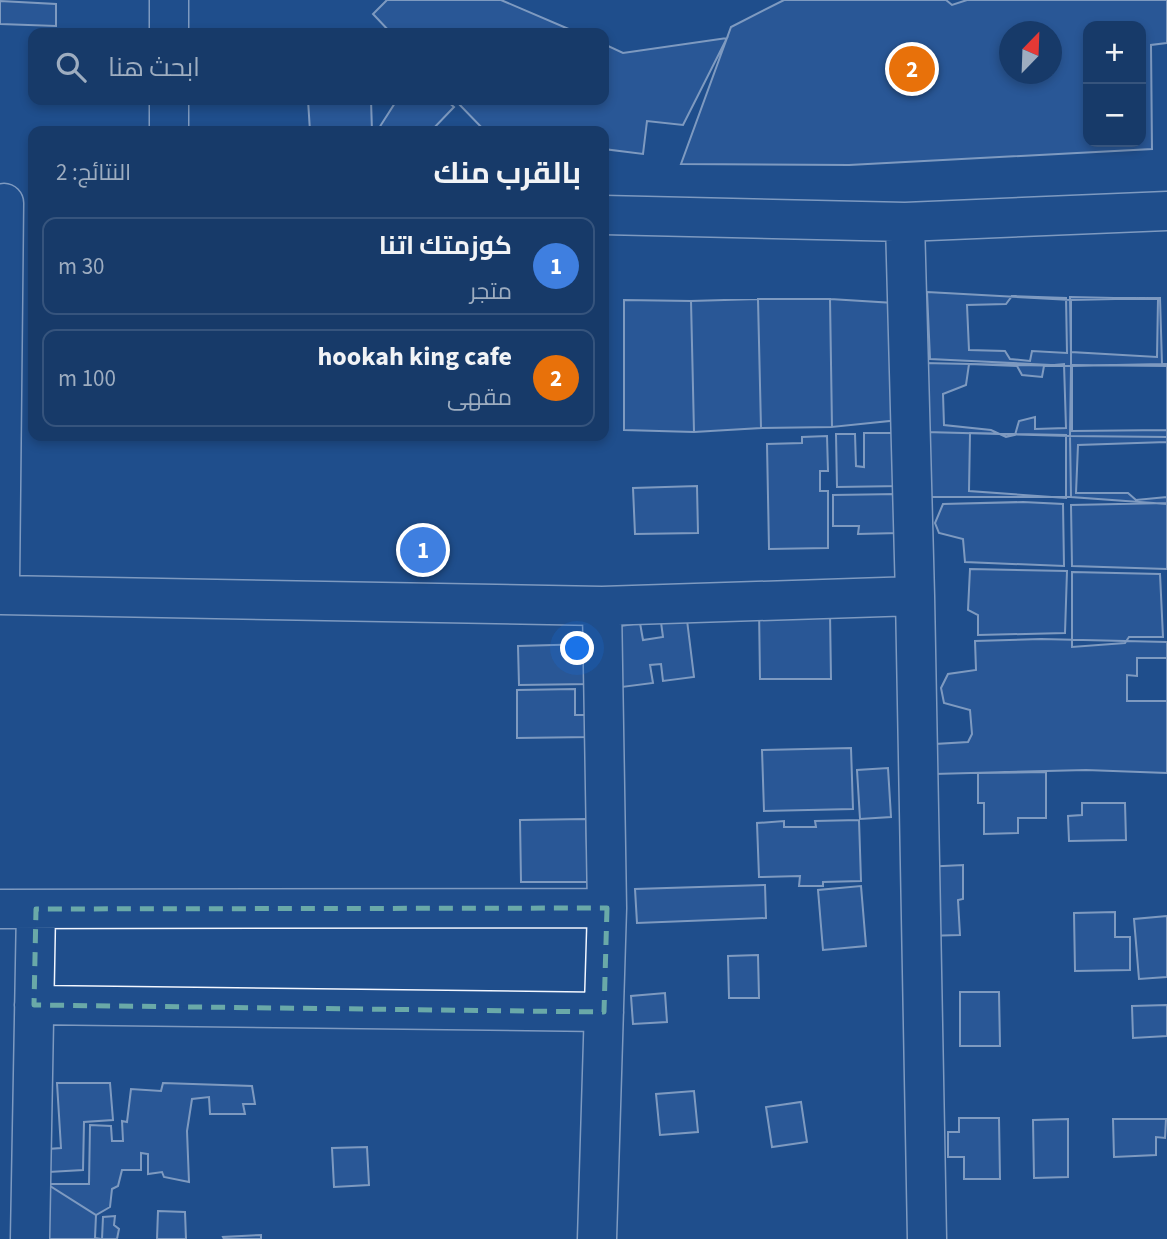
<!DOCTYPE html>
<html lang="ar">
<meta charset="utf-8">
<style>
:root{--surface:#173a69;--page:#244571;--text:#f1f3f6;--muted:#9eadc0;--line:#36547d;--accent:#d6ab8b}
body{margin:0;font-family:"Source Sans 3",Cairo,sans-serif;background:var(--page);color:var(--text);direction:rtl}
.controls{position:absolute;right:21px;top:21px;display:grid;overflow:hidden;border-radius:14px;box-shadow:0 4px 10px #0003}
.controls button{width:63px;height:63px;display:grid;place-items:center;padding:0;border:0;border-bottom:2px solid var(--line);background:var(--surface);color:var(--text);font:35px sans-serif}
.compass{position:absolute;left:999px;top:21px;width:63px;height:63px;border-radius:50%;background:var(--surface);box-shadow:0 4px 10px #0003;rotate:23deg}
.you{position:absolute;left:578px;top:649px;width:24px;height:24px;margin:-18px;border:5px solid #fff;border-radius:50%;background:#1a73e8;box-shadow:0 0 0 10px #1a73e833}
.badge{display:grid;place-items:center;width:46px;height:46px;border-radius:50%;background:var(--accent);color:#fff;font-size:23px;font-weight:700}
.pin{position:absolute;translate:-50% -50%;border:4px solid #fff;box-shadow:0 2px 7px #0006}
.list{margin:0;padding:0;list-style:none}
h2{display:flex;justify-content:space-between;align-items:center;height:91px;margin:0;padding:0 28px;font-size:30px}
h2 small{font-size:23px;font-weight:400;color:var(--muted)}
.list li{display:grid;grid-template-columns:46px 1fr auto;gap:21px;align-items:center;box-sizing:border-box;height:98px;margin:0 14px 14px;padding:0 14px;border:2px solid var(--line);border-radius:14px}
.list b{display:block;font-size:26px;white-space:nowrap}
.list p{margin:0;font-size:23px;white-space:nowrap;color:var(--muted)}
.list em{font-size:23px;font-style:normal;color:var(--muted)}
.icon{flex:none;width:38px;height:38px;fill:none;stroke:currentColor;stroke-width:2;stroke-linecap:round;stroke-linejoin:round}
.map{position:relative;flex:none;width:1167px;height:1239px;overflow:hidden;direction:ltr}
.search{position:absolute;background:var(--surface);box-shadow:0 4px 10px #0003;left:28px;top:28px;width:581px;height:77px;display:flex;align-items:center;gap:18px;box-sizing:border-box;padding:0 24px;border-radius:14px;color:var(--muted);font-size:26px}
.panel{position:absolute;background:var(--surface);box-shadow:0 4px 10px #0003;left:28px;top:126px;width:581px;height:315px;border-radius:14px;direction:rtl}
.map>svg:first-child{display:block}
.building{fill:#3563a3;stroke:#f2f6ff;stroke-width:2;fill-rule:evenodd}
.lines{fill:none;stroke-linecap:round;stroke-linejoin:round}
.minor-casing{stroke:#f2f6ff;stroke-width:41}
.minor{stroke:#1f4e8c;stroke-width:38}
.marked{fill:none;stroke:#6aa9a8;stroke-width:5;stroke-dasharray:14 9;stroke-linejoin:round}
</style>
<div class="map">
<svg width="1167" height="1239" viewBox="0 0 1167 1239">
<rect width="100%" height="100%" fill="#1f4e8c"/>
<!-- building -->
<path class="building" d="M 387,0 L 501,0 L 578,33 L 391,33 L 373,14 Z
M 784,0 L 946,0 L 952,5 L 967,0 L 1167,0 L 1167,43 L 1151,45 L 1152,149 L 849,165 L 681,164 L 731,27 ZM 1088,26 L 1141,26 L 1141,142 L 1088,142 ZM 1010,32 L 1052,32 L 1052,74 L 1010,74 Z
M 0,1 L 56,4 L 56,26 L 0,24 Z
M 727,38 L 683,125 L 647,121 L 643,154 L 604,149 L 604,131 L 485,131 L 455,100 L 604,100 L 604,44 L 623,53 Z
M 308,100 L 371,100 L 372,131 L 310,131 Z
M 409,100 L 446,100 L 454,107 L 432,130 L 379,128 L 395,103 L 410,102 Z
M 927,292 L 1071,300 L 1071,366 L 930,359 Z
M 1012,296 L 1066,298 L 1067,353 L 1032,351 L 1030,361 L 1010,359 L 1005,351 L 969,350 L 967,305 L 1006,304 Z
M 1070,297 L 1158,299 L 1157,357 L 1071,352 Z
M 1160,298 L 1162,364 L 1071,366 L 1071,300 Z
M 758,299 L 830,299 L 832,427 L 761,428 Z
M 758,299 L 761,428 L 694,432 L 691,301 Z
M 830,299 L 894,303 L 899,420 L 832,427 Z
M 624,300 L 691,301 L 694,432 L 624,430 Z
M 923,363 L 1071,366 L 1070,436 L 926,432 Z
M 969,364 L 1017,366 L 1022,375 L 1042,377 L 1044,366 L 1064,364 L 1066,428 L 1035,429 L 1035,417 L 1019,421 L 1015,435 L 1006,437 L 991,430 L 944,425 L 943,394 L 966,385 Z
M 1162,364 L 1167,364 L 1167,437 L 1070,436 L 1071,366 Z
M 1072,365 L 1167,366 L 1167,430 L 1072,431 Z
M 926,432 L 1070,436 L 1071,497 L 925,497 Z
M 864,433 L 901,433 L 901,486 L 837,487 L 836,434 L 855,434 L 856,466 L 864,467 Z
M 970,433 L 1066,435 L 1066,498 L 969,491 Z
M 827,436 L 828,471 L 820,471 L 820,491 L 828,491 L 828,548 L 769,549 L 767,444 L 802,443 L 802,437 Z
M 1070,436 L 1167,437 L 1167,504 L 1071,497 Z
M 1167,442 L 1167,497 L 1136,500 L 1128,493 L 1076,493 L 1078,445 Z
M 697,486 L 698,533 L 635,534 L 633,488 Z
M 897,494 L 898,533 L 858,534 L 859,526 L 833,526 L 833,495 Z
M 1023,502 L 1063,504 L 1064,566 L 965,562 L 963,539 L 939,533 L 935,523 L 943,504 Z
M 1167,503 L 1167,569 L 1072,566 L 1071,505 Z
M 970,569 L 1067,571 L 1065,633 L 978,635 L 978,615 L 968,610 Z
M 1072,572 L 1160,574 L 1163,637 L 1129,637 L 1125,643 L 1072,647 Z
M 759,608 L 830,613 L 831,679 L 760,679 Z
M 686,612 L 694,677 L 663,681 L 661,664 L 650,665 L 653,683 L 622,687 L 614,627 L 640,623 L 643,640 L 663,637 L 660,615 Z
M 1041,639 L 1167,642 L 1167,773 L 1086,770 L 934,774 L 935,744 L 968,742 L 972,734 L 970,710 L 944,703 L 941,688 L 948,674 L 976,670 L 975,641 Z
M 589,644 L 590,684 L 519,685 L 518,646 Z
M 1137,658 L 1167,658 L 1167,701 L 1127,701 L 1127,675 L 1137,676 Z
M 575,689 L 575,715 L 591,715 L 590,737 L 517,738 L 517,690 Z
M 851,748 L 853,809 L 764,811 L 762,750 Z
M 888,768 L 891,817 L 860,819 L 857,770 Z
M 1046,772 L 1046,818 L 1018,818 L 1018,833 L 984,834 L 984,803 L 978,803 L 978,773 Z
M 1082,803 L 1125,803 L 1126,840 L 1069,841 L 1068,816 L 1082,815 Z
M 586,819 L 588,882 L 521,882 L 520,820 Z
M 859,820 L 861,881 L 823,882 L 823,886 L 799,886 L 800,876 L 759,877 L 757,823 L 784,821 L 784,827 L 816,827 L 815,821 Z
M 963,865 L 963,899 L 958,900 L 960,935 L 925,936 L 923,867 Z
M 765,885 L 766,918 L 637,923 L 635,889 Z
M 861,886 L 866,946 L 823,950 L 818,890 Z
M 1115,912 L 1115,937 L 1130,937 L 1130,970 L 1075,971 L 1074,913 Z
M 1167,916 L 1167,977 L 1139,979 L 1134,919 Z
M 758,955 L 759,998 L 729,998 L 728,956 Z
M 960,992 L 999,992 L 1000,1046 L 960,1046 Z
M 665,993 L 667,1022 L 633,1024 L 631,996 Z
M 1167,1005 L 1167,1036 L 1133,1038 L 1132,1006 Z
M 57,1083 L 110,1083 L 113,1120 L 84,1122 L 83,1170 L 49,1172 L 48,1149 L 61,1148 Z
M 163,1083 L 252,1086 L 255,1104 L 243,1104 L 245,1114 L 210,1114 L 209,1097 L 192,1099 L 187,1131 L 189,1182 L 164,1177 L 162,1172 L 148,1174 L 148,1154 L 141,1153 L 141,1170 L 122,1170 L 118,1186 L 112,1189 L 110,1207 L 96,1215 L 47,1184 L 89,1184 L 90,1125 L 111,1126 L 112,1141 L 123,1141 L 122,1121 L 127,1122 L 131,1089 L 161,1091 Z
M 694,1091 L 698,1132 L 660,1135 L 656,1094 Z
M 801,1102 L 807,1142 L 772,1147 L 766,1107 Z
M 959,1118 L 999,1118 L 1000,1179 L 964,1179 L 964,1157 L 948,1157 L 948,1132 L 959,1132 Z
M 1068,1119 L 1068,1177 L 1034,1178 L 1033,1120 Z
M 1113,1119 L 1166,1119 L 1165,1138 L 1156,1137 L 1156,1155 L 1114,1157 Z
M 367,1147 L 369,1185 L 334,1187 L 332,1148 Z
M 47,1184 L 96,1215 L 95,1238 L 101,1239 L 46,1239 Z
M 158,1211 L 185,1212 L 186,1239 L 157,1239 Z
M 115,1216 L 114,1225 L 119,1229 L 117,1239 L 102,1239 L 103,1217 Z
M 261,1235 L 261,1239 L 224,1239 L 223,1237 Z"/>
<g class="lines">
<!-- minor casing -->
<g class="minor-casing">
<path id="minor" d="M 169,33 L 169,0
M 169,131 L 169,100
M 604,215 L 905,222 L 1167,211
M 905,222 L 915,596 L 927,1239
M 0,586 L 4,203
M 0,595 L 602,606 L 915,596
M 0,909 L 607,908
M 34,1005 L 604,1012
M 30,1239 L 36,909
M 597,1239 L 607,908 L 602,606"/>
</g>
<!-- minor -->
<use href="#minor" class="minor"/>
</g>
<!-- marked area -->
<path d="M0 0H1167V1239H0ZM 607,908 L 604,1012 L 34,1005 L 36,909 Z" fill="#1f4e8c" fill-opacity=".55" fill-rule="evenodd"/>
<path class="marked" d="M 607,908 L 604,1012 L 34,1005 L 36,909 Z"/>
</svg>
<div class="controls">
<button>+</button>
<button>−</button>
</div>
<svg class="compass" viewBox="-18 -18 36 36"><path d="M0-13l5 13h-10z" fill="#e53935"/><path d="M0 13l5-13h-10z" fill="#9eadc0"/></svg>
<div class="you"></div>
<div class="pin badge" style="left:423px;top:550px;background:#3f7fe0">1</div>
<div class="pin badge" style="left:912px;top:69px;background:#e8710a">2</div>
<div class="search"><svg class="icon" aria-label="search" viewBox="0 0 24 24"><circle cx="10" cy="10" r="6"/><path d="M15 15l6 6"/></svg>ابحث هنا</div>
<section class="panel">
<h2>بالقرب منك<small>النتائج: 2</small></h2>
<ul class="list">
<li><span class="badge" style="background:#3f7fe0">1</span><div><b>كوزمتك اتنا</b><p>متجر</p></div><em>30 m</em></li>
<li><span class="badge" style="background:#e8710a">2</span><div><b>hookah king cafe</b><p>مقهى</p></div><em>100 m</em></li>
</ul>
</section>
</div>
